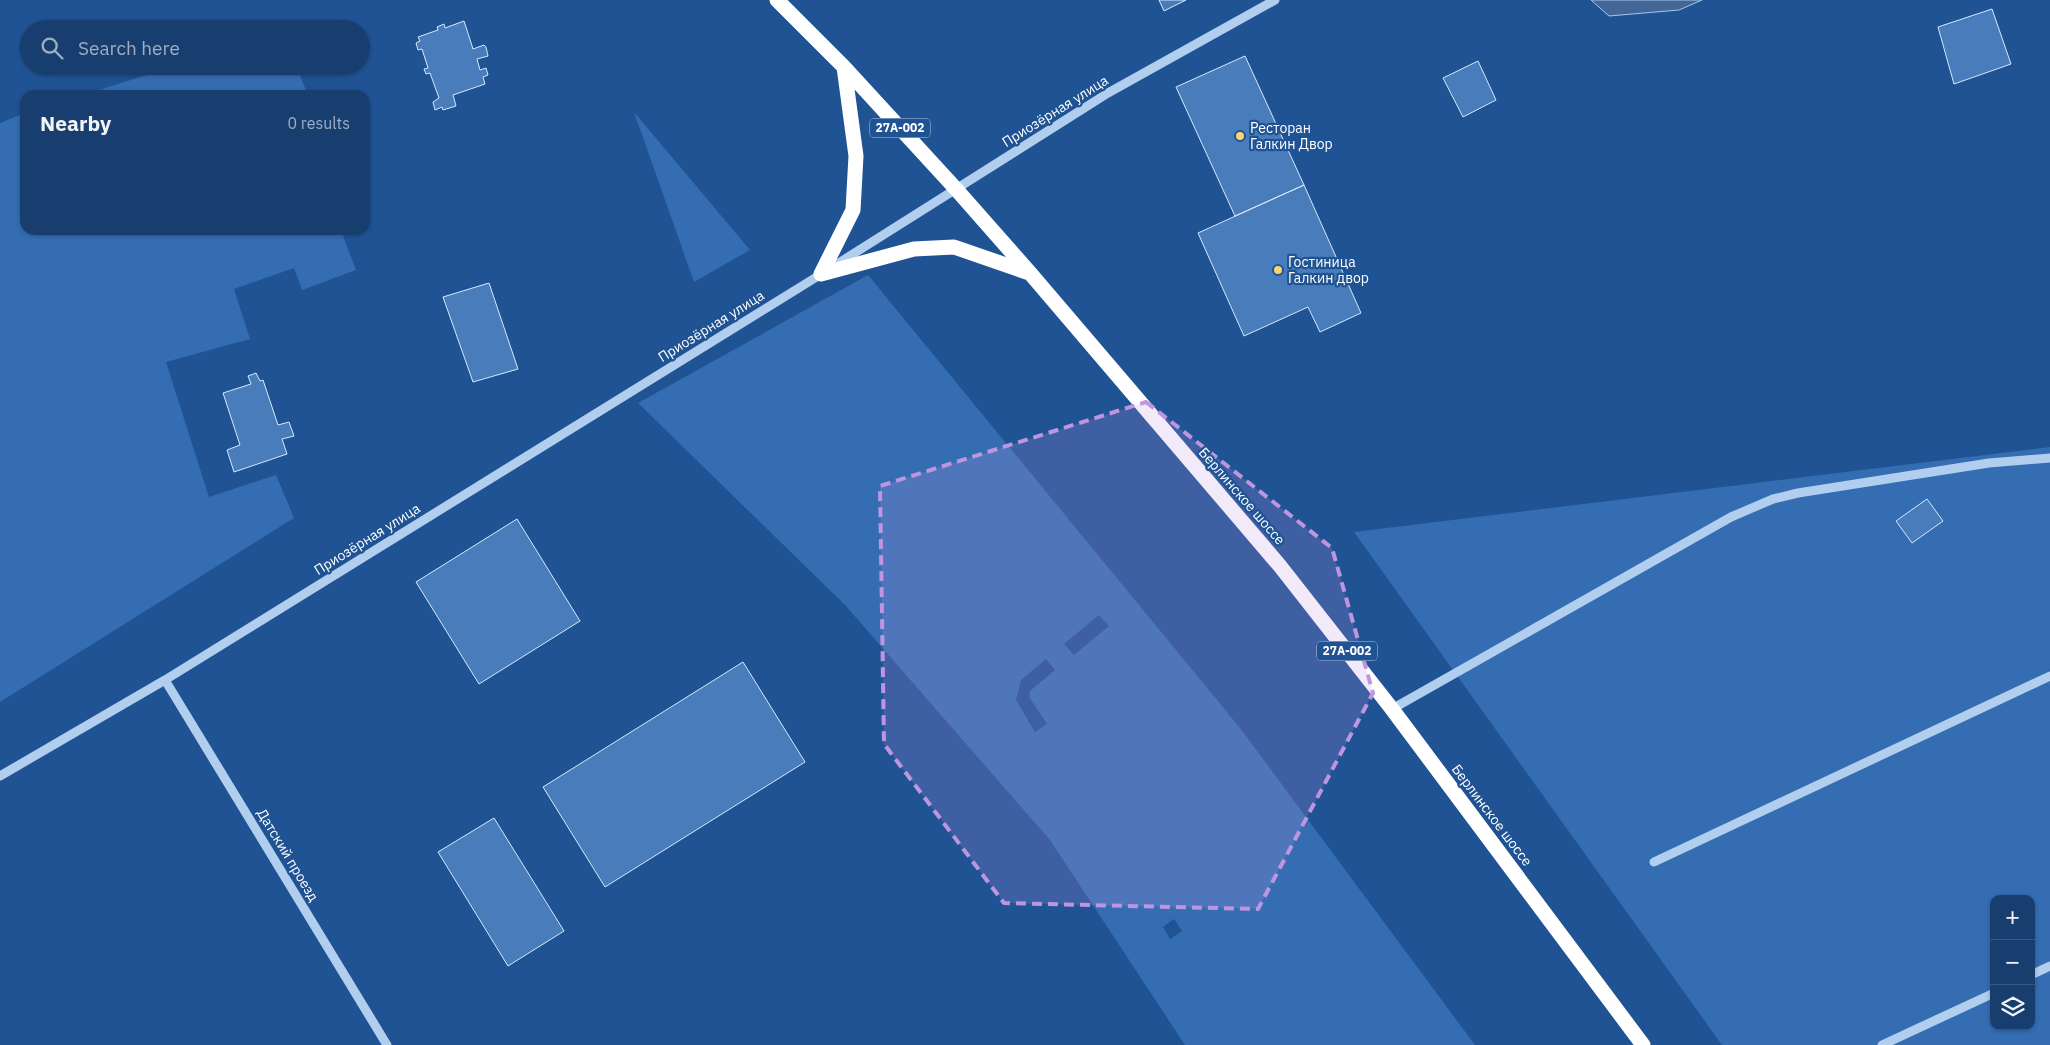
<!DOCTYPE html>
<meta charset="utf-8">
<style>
:root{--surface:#173e6f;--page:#244977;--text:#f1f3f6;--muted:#9eaec3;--line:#365782}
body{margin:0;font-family:"IBM Plex Sans",sans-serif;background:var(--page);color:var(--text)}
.controls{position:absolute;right:15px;bottom:15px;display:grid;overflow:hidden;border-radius:10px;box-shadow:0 1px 4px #0004}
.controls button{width:45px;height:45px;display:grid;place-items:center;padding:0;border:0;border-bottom:1px solid var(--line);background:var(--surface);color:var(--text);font:25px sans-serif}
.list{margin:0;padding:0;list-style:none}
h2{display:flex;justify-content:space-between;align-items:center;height:65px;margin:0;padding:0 20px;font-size:21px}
h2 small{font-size:16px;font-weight:400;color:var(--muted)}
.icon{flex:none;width:28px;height:28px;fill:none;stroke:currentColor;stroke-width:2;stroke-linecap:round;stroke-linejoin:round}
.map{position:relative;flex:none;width:2050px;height:1045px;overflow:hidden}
.search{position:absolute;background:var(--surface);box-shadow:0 1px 4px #0004;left:20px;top:20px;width:350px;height:55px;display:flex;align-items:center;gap:12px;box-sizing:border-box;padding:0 18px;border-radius:28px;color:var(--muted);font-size:19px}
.panel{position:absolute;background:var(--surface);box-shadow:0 1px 4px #0004;left:20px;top:90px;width:350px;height:145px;border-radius:15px}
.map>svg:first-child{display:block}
.green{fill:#346db2;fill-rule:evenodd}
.water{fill:#426695;stroke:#a6c8f0}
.building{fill:#487cbb;stroke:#d8e8fa}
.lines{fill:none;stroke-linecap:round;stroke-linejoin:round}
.minor{stroke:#b2ceee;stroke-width:9}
.highway{stroke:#fff;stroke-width:15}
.marked{fill:#bd96df;fill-opacity:0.2;stroke:#bd96df;stroke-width:4;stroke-dasharray:10 6;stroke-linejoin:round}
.poi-dot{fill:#fcd473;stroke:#1f5394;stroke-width:2}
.labels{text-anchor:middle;stroke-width:4.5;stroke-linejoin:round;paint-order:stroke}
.shield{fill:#1f5394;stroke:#bccbdf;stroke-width:1}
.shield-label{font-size:12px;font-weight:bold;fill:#fff}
.street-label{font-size:14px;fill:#fff;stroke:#1f5394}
.poi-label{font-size:14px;fill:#fff;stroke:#1f5394;text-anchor:start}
</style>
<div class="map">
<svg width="2050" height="1045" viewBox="0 0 2050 1045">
<rect width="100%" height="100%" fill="#1f5394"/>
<!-- green -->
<path class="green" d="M 147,66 L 296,66 L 308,95 L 83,95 L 147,75 L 145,67 Z
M 634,112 L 750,250 L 694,282 Z
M 25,113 L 25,230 L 358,230 L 343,236 L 356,270 L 302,290 L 294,268 L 234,289 L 250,339 L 166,362 L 209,497 L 276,475 L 294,518 L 0,702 L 0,123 Z
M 868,275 L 1240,728 L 1475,1045 L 1185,1045 L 1050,840 L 845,605 L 638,403 ZM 1099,615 L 1109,626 L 1074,655 L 1064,644 ZM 1046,659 L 1055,670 L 1030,691 L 1029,697 L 1047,724 L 1035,732 L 1016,700 L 1021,680 ZM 1174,919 L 1182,931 L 1170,939 L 1163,927 Z
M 2050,447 L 2050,1045 L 1722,1045 L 1354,532 ZM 1994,899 L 2031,899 L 2031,1026 L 1994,1026 Z"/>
<!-- water -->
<path class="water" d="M 1591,0 L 1702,0 L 1679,10 L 1609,16 Z"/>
<!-- building -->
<path class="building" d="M 1159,0 L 1186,0 L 1164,11 Z
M 1992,9 L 2011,64 L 1954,84 L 1938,27 Z
M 464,21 L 473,49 L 484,45 L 486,47 L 488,56 L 477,59 L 480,70 L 486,68 L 488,75 L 483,77 L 485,84 L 453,95 L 456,106 L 443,110 L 442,107 L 435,110 L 433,102 L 439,98 L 430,73 L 426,74 L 424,69 L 428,68 L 422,49 L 418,50 L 416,43 L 420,41 L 418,37 L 438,30 L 437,27 L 444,24 L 445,28 Z
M 1245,56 L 1304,185 L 1235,216 L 1176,87 Z
M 1478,61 L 1496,100 L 1463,117 L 1443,78 Z
M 1304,185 L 1361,313 L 1320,332 L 1308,307 L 1244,336 L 1198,233 Z
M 489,283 L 518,369 L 473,382 L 443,297 Z
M 256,373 L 260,381 L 263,380 L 278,425 L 289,422 L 294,436 L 282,439 L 287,454 L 234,472 L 227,450 L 240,445 L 223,393 L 251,384 L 248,376 Z
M 1927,499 L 1943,521 L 1912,543 L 1896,521 Z
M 517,519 L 580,621 L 479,684 L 416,582 Z
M 743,662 L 805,762 L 605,887 L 543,787 Z
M 494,818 L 564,931 L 508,966 L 438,852 Z"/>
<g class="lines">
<!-- minor -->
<path class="minor" d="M 834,266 L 1108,93 L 1275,0
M 165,680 L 387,1045
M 1392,709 L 1731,517 L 1773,499 L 1798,493 L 1989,463 L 2050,458
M 0,776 L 165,680 L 823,273
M 1654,862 L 2050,676
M 2031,975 L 2050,966
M 1882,1045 L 1994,993"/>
<!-- highway -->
<path class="highway" d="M 777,0 L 844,67 L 956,189 L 1030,273 L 1280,566 L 1392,709 L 1643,1045
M 821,274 L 914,249 L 954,247 L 1029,273
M 821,274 L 853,210 L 856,156 L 844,67"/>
</g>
<!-- marked area -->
<path class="marked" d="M 1146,402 L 1332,548 L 1373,693 L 1258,909 L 1004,903 L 884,744 L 880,486 Z"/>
<!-- markers -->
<g class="poi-dot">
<circle cx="1240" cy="136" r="5"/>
<circle cx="1278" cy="270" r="5"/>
</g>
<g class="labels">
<!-- shield labels -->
<g class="shield">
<rect x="870" y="118.5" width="60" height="19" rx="4"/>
<rect x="1317" y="641.5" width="60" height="19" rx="4"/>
</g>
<g class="shield-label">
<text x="900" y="132">27А-002</text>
<text x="1347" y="655">27А-002</text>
</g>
<!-- street labels -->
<g class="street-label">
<text transform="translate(1055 111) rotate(-32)" y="5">Приозёрная улица</text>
<text transform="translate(711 326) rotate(-32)" y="5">Приозёрная улица</text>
<text transform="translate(1242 496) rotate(49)" y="5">Берлинское шоссе</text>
<text transform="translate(367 539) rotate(-32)" y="5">Приозёрная улица</text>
<text transform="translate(1492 815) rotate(53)" y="5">Берлинское шоссе</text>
<text transform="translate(288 855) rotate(59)" y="5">Датский проезд</text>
</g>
<!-- poi labels -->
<g class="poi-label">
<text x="1250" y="133">Ресторан<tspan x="1250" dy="16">Галкин Двор</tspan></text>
<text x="1288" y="267">Гостиница<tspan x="1288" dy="16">Галкин двор</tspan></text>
</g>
</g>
</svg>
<div class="controls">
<button>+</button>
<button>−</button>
<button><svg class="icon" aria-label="layers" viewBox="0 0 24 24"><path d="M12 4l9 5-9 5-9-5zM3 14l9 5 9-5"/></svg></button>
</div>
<div class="search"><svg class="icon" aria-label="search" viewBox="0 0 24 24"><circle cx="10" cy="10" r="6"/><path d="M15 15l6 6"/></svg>Search here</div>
<section class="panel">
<h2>Nearby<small>0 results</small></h2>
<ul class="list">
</ul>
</section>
</div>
